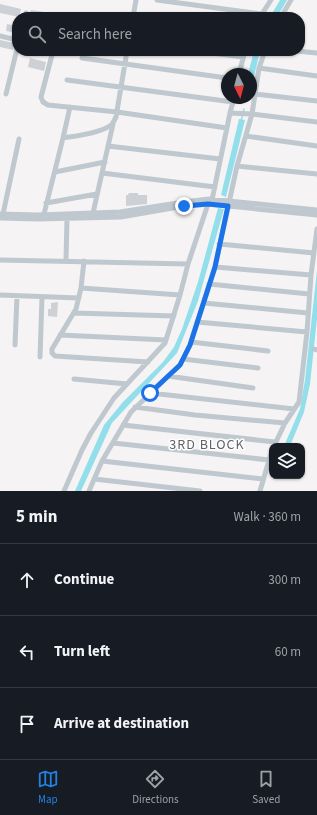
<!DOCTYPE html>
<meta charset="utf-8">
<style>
:root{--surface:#171b24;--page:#20242c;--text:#f1f3f6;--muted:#9ea1a6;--line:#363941;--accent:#2182e1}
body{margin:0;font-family:"Source Sans 3",sans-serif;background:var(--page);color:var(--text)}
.controls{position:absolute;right:12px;bottom:12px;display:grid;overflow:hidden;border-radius:8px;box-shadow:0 1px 3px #0004}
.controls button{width:36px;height:36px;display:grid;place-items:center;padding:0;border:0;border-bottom:1px solid var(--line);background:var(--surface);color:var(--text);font:20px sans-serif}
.compass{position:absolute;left:221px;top:68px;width:36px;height:36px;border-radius:50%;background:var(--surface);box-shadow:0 1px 3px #0004;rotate:174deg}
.stop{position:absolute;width:12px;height:12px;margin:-9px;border:3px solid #1a73e8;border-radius:50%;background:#fff}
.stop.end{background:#1a73e8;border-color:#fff;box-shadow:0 1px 4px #0008}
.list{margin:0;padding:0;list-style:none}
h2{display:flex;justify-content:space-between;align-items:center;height:52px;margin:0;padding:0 16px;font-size:17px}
h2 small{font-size:13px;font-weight:400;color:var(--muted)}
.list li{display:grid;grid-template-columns:26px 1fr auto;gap:12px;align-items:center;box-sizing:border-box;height:72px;padding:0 16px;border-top:1px solid var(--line)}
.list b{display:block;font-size:15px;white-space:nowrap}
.list em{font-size:13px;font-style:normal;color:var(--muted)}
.icon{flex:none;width:22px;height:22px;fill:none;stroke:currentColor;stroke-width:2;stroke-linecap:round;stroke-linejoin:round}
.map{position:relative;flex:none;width:317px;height:491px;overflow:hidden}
.search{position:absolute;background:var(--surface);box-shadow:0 1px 3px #0004;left:12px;right:12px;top:12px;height:44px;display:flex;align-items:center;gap:10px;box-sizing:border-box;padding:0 14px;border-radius:16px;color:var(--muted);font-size:15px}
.sheet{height:268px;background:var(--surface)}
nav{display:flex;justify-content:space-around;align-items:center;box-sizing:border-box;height:56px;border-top:1px solid var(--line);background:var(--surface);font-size:11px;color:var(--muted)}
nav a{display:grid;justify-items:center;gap:2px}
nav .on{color:var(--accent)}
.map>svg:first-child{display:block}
.water{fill:#93deeb}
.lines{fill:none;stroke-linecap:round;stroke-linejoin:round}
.stream{stroke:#93deeb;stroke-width:1.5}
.building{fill:#cdd0d5}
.minor{stroke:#bfc8ce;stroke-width:5}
.route{stroke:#1a73e8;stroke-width:5}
.labels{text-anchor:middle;stroke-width:3;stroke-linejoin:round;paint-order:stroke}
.quarter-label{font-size:14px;letter-spacing:1px;fill:#5f6468;stroke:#fff}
</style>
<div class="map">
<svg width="317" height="491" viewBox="0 0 317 491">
<rect width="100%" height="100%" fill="#f5f3f3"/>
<!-- water -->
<path class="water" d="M 280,0 L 287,0 L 277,17 L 270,17 Z
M 254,51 L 260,51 L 251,89 L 251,74 L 248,74 Z
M 239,119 L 245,120 L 226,197 L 221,195 Z
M 218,208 L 224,209 L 198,301 L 177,353 L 112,423 L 81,491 L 75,491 L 104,425 L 123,402 L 163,362 L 174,347 L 182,329 L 198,282 Z
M 317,270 L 317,319 L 310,384 L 304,412 L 290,446 L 284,446 L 300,409 L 305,380 Z"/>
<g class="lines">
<!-- stream -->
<path class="stream" d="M 241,121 L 244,109"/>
</g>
<!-- building -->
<path class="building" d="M 0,4 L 21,9 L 19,17 L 0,13 Z
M 31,10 L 44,12 L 43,17 L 29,17 Z
M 7,24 L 17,26 L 16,33 L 6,31 Z
M 0,40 L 14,43 L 13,50 L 0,47 Z
M 30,58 L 46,62 L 44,71 L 28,67 Z
M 129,193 L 138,193 L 138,195 L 147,195 L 147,204 L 126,206 L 126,195 L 128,195 Z
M 58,302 L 57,317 L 48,316 L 48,309 L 51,309 L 51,303 Z"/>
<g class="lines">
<!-- minor -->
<path class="minor" d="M 157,0 L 262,14
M 107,16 L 115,17
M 25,17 L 26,13
M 133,17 L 136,0
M 260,17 L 271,0
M 281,17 L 291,0
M 0,36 L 17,40
M 53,51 L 41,97 L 43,102 L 48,105 L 117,112 L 227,128
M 197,51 L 243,57
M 296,51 L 317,53
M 82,58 L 227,78
M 259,68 L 317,76
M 239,74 L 245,51
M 67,80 L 233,102
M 6,94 L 17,49
M 255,94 L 317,101
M 234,98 L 230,113 L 252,114 L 317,122
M 246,136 L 317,146
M 63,138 C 75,136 102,133 111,125 C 114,123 114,120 116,117 L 127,51
M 108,146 L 220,159
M 237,166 L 317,174
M 55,172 L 105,162
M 102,173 L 215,187
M 212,200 L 230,113
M 46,203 L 97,194
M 93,213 L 113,124
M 0,214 L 38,215 L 120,212 L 184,202 L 209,199 L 317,210
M 3,214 L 19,139
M 44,214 L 63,138 L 70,107
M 0,218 L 38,219 L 121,217 L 184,206 L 208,204 L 317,215
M 219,244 L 314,253
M 0,260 L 188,264
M 66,261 L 67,218
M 84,261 L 81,288 L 76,309 L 52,349 L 52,353 L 55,356 L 148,362
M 215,267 L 311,275
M 209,284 L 309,294
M 81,288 L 180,295
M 0,295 L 79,298
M 204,303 L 308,313
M 74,313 L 174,316
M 197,322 L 307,332
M 60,335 L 166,340
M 191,342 L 268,351
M 15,345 L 17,296
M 314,349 L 317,350
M 40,357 L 42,297
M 183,359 L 258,368
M 168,376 L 253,388
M 74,379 L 127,384
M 150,393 L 294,409
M 135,407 L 195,415 L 285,423
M 123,425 L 275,442
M 113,443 L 269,460
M 274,446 L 285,423 L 299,402 L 307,332 L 311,275 L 317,229
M 102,461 L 263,479
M 94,479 L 200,491
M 64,491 L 82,450 L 91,433 L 114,398 L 165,343 L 180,295 L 188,264 L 208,204
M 89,491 L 102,461 L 131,412 L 180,365 L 190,345 L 215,267 L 237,166 L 252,114 L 259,68 L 265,51
M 260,491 L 272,450"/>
</g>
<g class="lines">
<!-- route -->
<path class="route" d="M 150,393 L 180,365 L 190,345 L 215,267 L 228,206 L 208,204 L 184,206"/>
</g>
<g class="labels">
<!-- quarter labels -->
<g class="quarter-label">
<text x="207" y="449">3RD BLOCK</text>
</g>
</g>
</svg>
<div class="controls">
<button><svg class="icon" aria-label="layers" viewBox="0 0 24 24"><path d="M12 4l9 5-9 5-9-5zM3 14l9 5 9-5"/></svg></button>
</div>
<svg class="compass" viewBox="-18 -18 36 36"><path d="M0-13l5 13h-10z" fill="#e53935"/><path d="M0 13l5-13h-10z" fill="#9ea1a6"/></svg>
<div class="stop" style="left:150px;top:393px"></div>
<div class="stop end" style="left:184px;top:206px"></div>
<div class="search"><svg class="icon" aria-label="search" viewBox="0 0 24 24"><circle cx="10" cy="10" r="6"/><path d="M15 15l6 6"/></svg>Search here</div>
</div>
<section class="sheet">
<h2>5 min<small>Walk · 360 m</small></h2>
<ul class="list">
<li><svg class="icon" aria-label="ahead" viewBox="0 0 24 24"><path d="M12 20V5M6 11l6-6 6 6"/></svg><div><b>Continue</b></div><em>300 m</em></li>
<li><svg class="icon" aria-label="left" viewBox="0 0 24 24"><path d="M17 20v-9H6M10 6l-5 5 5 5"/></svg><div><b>Turn left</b></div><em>60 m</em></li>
<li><svg class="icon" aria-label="arrive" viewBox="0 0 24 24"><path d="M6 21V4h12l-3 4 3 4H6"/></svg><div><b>Arrive at destination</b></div></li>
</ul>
</section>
<nav>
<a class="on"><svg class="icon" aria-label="map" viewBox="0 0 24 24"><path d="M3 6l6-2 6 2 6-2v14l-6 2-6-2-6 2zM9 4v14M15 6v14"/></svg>Map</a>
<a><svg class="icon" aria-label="directions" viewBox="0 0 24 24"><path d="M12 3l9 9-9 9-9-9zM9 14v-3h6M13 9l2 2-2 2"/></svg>Directions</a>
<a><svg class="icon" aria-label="saved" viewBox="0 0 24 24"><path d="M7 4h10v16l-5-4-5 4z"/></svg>Saved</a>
</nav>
